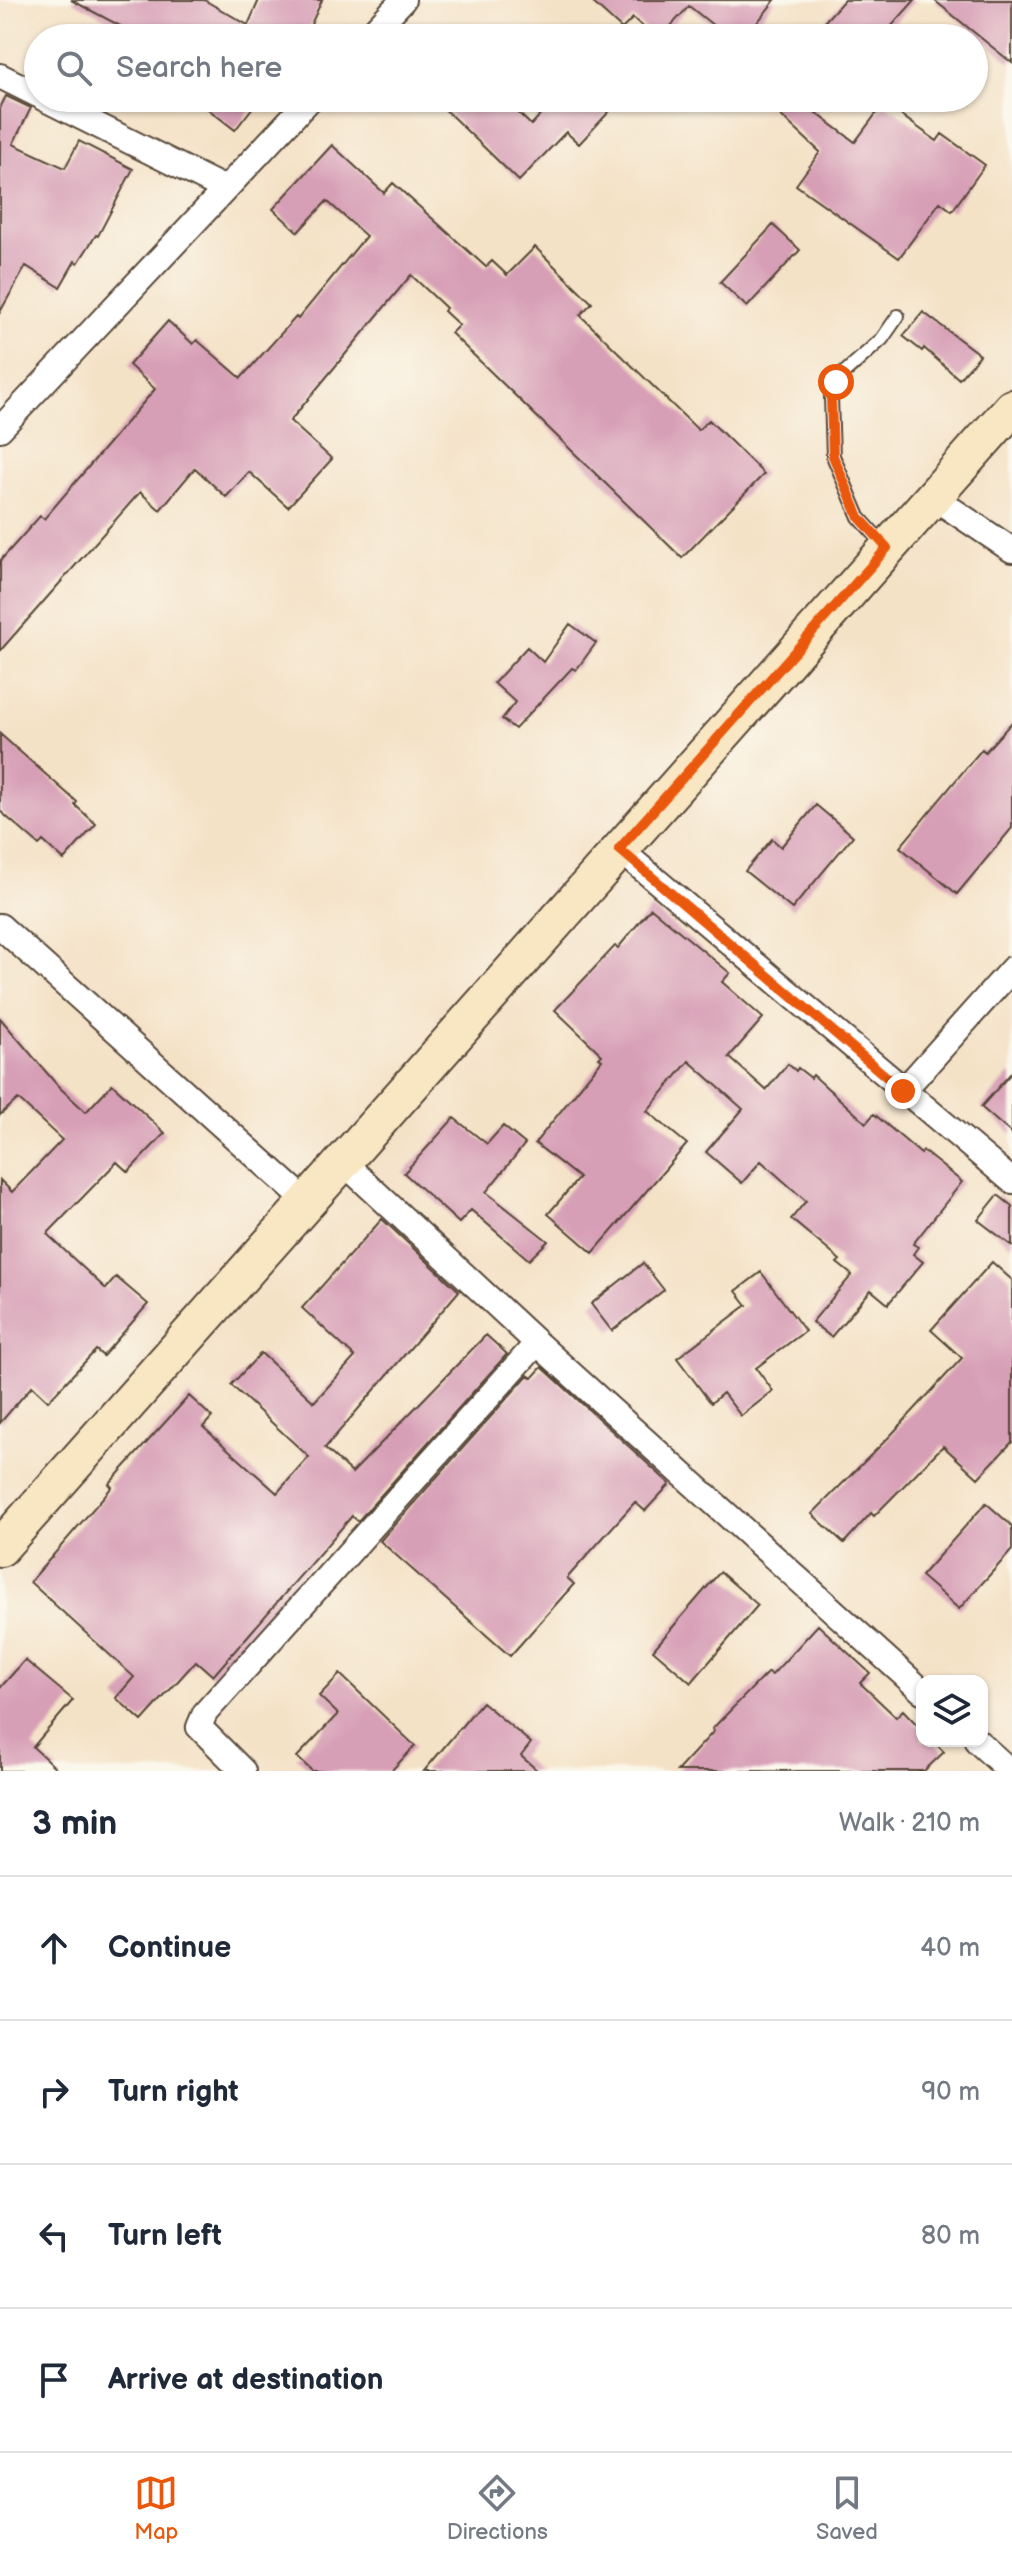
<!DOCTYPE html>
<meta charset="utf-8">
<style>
:root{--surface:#fff;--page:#f6f6f7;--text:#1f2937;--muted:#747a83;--line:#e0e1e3;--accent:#ea580c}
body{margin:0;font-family:"Balsamiq Sans",sans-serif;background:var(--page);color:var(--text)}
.controls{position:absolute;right:24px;bottom:24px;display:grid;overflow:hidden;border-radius:16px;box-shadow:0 2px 6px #0004}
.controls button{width:72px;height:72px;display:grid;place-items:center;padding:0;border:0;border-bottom:2px solid var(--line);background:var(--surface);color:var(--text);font:40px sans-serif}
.stop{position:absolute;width:24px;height:24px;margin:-18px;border:6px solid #ea580c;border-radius:50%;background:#fff}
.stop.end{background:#ea580c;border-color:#fff;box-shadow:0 2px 8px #0008}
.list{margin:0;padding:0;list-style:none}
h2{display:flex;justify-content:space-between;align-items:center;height:104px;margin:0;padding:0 32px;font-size:34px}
h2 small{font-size:26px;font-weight:400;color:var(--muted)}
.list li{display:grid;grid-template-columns:52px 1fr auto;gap:24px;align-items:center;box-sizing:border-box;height:144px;padding:0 32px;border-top:2px solid var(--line)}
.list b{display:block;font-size:30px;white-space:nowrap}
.list em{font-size:26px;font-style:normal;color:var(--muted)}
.icon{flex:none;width:44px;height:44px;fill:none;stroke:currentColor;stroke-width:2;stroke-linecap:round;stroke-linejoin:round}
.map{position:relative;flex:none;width:1012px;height:1771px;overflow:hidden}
.search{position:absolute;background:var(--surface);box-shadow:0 2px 6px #0004;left:24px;right:24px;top:24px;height:88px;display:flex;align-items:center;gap:20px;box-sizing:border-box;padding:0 28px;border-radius:44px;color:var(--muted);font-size:30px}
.sheet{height:680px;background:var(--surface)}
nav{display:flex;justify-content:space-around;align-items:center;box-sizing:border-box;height:112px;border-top:2px solid var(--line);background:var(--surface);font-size:22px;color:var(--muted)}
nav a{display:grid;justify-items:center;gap:4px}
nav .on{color:var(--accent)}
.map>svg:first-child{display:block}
.building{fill:#d79fb6}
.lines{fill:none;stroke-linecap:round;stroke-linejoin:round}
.lane-casing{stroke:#574637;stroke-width:16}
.street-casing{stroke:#574637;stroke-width:28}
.secondary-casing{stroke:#574637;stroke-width:40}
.lane{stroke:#fff;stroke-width:12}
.street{stroke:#fff;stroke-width:24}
.secondary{stroke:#f9e7c3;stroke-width:36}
.route{stroke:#ea580c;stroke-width:10}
</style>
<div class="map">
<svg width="1012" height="1771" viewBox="0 0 1012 1771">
<rect width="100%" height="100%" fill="#fbf7ec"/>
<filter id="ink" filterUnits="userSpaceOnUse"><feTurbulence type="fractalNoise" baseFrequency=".0125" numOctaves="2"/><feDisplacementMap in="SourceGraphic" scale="16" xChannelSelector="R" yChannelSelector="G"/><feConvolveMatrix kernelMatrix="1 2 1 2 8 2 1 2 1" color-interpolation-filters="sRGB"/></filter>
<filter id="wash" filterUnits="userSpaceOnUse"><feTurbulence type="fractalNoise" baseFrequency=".006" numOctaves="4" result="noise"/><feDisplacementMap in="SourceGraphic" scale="32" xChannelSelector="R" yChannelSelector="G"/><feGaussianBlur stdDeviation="1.8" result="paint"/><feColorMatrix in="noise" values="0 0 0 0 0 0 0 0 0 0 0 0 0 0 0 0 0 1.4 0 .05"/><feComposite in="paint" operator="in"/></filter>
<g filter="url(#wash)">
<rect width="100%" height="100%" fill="#f4e2c7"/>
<g id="blocks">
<!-- building -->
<path class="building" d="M 71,0 L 204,0 L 248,25 L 259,0 L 322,0 L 305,38 L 143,38 Z
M 590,0 L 775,0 L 745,38 L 729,38 L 689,6 L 660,38 L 655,38 L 633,18 L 622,29 Z
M 844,0 L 915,0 L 881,38 L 845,38 L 825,21 Z
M 934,0 L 1012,0 L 1012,63 Z
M 6,96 L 31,108 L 13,144 L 65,168 L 79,141 L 133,169 L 98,236 L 96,235 L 78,263 L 75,261 L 60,287 L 26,266 L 0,312 L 0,108 Z
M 194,98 L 260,98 L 235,130 Z
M 433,98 L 503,98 L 531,125 L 556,98 L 622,98 L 579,144 L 566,132 L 519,181 Z
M 762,98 L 827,98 L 815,112 L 855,142 L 884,103 L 937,141 L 942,134 L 985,165 L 952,211 L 940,202 L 899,258 L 796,185 L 820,152 Z
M 332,145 L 384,193 L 393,183 L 486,267 L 492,261 L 507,275 L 535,247 L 592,303 L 580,315 L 698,430 L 709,420 L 764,474 L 682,558 L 451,333 L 459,325 L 444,311 L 446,308 L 411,275 L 290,421 L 332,459 L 288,507 L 249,472 L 226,497 L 195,468 L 160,510 L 140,492 L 0,651 L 0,561 L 40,516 L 44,519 L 155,389 L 129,365 L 168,321 L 193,344 L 197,340 L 241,378 L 296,317 L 298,319 L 366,236 L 327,201 L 298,232 L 273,209 Z
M 773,225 L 800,250 L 747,307 L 720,282 Z
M 923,312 L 980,355 L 959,379 L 924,348 L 922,351 L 903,336 Z
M 570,624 L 596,643 L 576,670 L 572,668 L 515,729 L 502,719 L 515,702 L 494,683 L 527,647 L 543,662 Z
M 1012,722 L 1012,828 L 957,894 L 900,847 L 982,749 L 985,752 Z
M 0,734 L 77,802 L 75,805 L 96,824 L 64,860 L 43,841 L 39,845 L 0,811 Z
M 816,805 L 853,836 L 792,909 L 745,871 L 772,839 L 781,847 Z
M 651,908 L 730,973 L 722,982 L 763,1018 L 729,1057 L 766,1090 L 788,1064 L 796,1071 L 798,1068 L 811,1078 L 813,1075 L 866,1123 L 874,1114 L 921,1154 L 923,1151 L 962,1182 L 913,1244 L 918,1247 L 913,1254 L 923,1262 L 888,1304 L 871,1290 L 831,1337 L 812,1322 L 852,1275 L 837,1263 L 840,1260 L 791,1219 L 806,1201 L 761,1161 L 742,1183 L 706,1152 L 743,1109 L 689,1061 L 647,1111 L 687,1144 L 593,1253 L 548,1214 L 579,1178 L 535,1143 L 602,1060 L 599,1058 L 602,1055 L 555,1010 L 615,946 L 618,948 Z
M 0,1018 L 58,1086 L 86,1112 L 112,1084 L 165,1133 L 128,1172 L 117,1162 L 47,1234 L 106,1289 L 116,1277 L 148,1304 L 103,1356 L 96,1350 L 48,1401 L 32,1386 L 0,1423 L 0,1180 L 12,1192 L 62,1140 L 18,1099 L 0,1115 Z
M 1012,1072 L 1012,1134 L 981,1107 Z
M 454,1118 L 487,1144 L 503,1126 L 525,1144 L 486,1192 L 548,1241 L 529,1260 L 471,1210 L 459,1223 L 404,1173 Z
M 998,1195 L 1012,1206 L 1012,1246 L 978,1220 Z
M 382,1219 L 459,1291 L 325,1448 L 352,1473 L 486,1335 L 507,1354 L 358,1521 L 352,1516 L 213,1676 L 196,1661 L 142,1721 L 116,1698 L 134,1677 L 30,1582 L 112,1487 L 109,1484 L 189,1396 L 212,1417 L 203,1427 L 277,1493 L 309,1457 L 231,1385 L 261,1353 L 314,1402 L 355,1357 L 302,1308 Z
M 992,1262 L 1012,1280 L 1012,1442 L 978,1478 L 943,1446 L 874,1516 L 871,1513 L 844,1543 L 812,1514 L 890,1436 L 962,1358 L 931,1330 Z
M 643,1263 L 664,1290 L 612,1331 L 591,1304 Z
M 761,1272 L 805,1331 L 756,1368 L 773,1391 L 741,1416 L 723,1393 L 711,1403 L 677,1358 L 747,1305 L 736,1291 Z
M 542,1367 L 670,1484 L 645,1511 L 635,1502 L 567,1578 L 574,1584 L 510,1656 L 380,1541 L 528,1375 L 532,1378 Z
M 986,1503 L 1012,1526 L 1012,1550 L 959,1609 L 921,1576 Z
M 720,1572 L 758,1605 L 691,1683 L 653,1650 Z
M 818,1625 L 870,1673 L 860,1683 L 896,1717 L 903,1710 L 922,1730 L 922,1741 L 933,1741 L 944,1752 L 924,1771 L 677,1771 L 714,1731 L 712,1729 L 768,1672 L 772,1675 Z
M 25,1660 L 73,1700 L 33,1747 L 59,1771 L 0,1771 L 0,1688 Z
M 340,1674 L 415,1746 L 391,1771 L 312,1771 L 297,1757 L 338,1714 L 319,1696 Z
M 482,1702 L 531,1743 L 521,1756 L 538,1771 L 424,1771 Z"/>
</g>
</g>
<g filter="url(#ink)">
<use href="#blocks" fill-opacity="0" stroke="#574637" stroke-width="2"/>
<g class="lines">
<!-- lane casing -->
<g class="lane-casing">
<path id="lane" d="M 885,546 L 859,517 L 833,456 L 831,398 L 832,388 L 842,375 L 882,339 L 898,316"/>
</g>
<!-- street casing -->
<g class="street-casing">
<path id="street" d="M 367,38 L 403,0
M 0,76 L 38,95
M 43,98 L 225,189
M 0,429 L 311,98
M 933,497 L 1012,550
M 619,849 L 1012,1181
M 0,926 L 308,1203
M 903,1091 L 1012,969
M 343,1162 L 537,1343 L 922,1691
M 977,1741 L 1010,1771
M 243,1771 L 199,1727 L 205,1713 L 537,1343"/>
</g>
<!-- secondary casing -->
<g class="secondary-casing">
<path id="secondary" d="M 0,1548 L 1012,408"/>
</g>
<!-- lane -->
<use href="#lane" class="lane"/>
<!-- street -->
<use href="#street" class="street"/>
<!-- secondary -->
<use href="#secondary" class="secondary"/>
</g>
</g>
<g class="lines" filter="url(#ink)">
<!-- route -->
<path class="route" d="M 836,382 L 832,388 L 831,398 L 833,456 L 859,517 L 887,548 L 619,849 L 903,1091"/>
</g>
</svg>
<div class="controls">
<button><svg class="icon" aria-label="layers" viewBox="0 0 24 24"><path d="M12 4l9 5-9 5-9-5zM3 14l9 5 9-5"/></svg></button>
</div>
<div class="stop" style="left:836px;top:382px"></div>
<div class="stop end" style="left:903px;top:1091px"></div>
<div class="search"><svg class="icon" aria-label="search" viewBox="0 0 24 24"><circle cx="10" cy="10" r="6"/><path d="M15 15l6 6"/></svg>Search here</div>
</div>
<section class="sheet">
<h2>3 min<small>Walk · 210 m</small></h2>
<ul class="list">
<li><svg class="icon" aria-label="ahead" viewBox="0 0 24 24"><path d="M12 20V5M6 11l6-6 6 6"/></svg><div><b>Continue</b></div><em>40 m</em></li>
<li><svg class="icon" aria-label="right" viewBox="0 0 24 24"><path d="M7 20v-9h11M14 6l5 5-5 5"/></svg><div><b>Turn right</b></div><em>90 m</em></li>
<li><svg class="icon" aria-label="left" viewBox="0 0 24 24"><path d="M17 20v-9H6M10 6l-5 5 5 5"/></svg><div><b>Turn left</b></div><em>80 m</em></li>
<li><svg class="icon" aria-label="arrive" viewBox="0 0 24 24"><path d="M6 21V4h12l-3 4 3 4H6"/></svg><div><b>Arrive at destination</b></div></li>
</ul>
</section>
<nav>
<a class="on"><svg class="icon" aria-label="map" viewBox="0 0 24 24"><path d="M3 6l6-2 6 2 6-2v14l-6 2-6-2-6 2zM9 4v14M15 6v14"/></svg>Map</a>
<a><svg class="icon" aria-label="directions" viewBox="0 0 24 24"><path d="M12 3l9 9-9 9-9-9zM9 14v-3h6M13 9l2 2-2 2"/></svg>Directions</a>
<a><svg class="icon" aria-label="saved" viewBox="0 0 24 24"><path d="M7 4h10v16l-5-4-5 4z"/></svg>Saved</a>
</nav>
